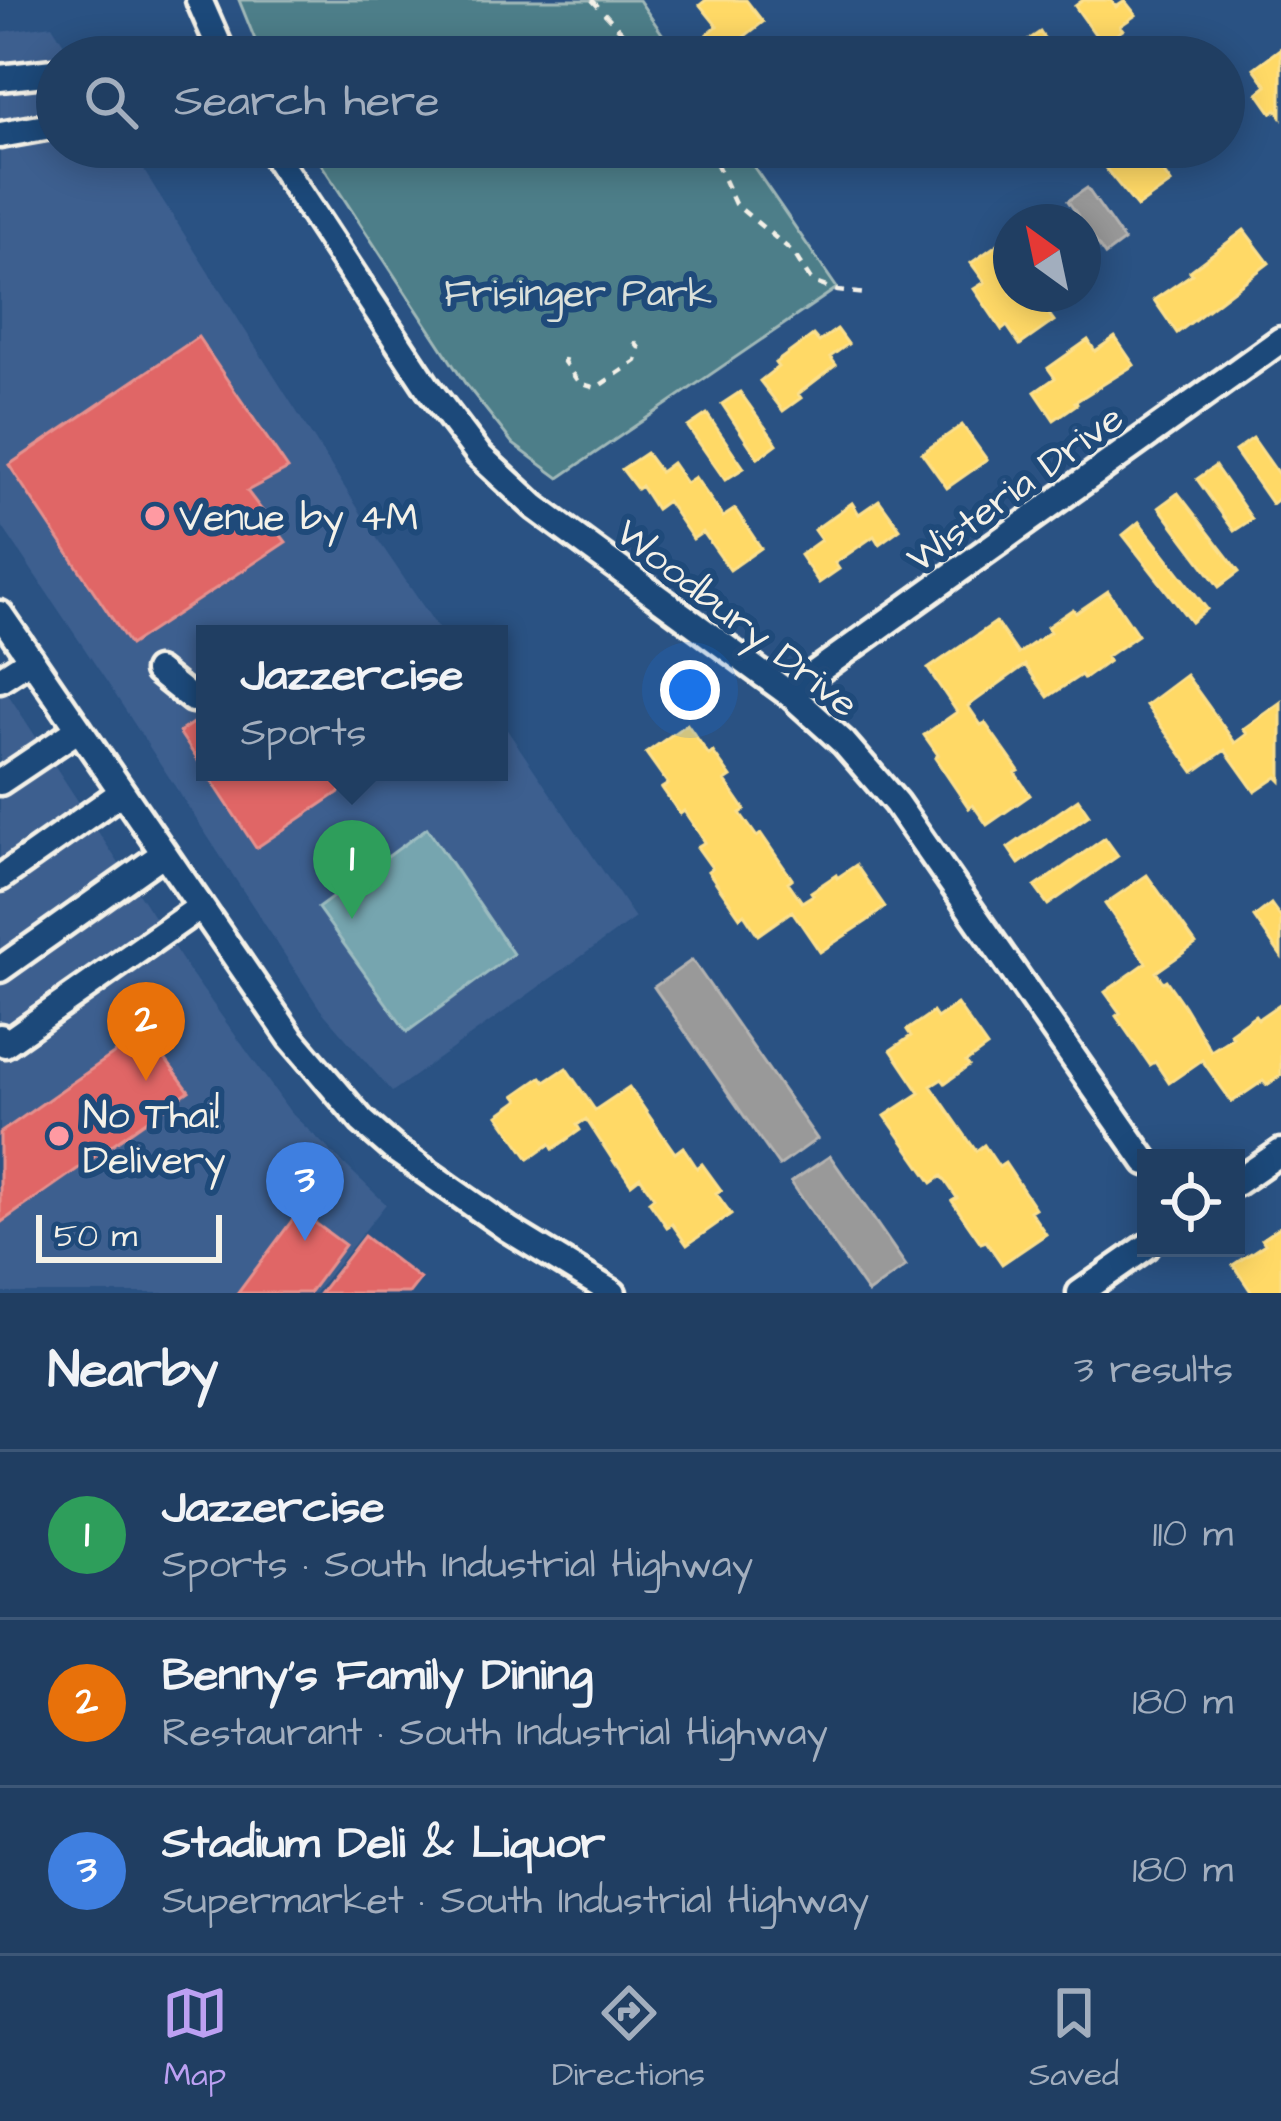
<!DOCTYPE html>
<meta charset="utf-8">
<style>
:root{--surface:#203e62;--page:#284568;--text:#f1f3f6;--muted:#a2aebe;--line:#3d5777;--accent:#bca0f2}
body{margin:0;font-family:"Architects Daughter",sans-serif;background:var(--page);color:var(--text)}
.controls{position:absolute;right:36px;bottom:36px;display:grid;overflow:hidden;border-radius:0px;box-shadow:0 6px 30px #0003}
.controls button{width:108px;height:108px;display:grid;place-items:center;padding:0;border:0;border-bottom:3px solid var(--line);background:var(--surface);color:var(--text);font:60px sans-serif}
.compass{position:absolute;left:993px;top:204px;width:108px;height:108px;border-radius:50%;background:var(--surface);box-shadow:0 6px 30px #0003;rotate:327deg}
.scale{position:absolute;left:36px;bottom:30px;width:186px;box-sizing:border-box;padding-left:12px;border:6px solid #f4f1e8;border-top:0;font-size:33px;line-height:42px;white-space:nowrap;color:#f4f1e8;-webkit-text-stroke:9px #1f4a7a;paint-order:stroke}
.you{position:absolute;left:690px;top:690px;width:42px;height:42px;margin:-30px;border:9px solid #fff;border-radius:50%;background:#1a73e8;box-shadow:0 0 0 18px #1a73e833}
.badge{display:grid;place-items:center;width:78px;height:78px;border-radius:50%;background:var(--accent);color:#fff;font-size:39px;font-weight:700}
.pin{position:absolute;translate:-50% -99px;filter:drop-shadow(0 3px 6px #0008)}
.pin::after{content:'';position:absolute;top:63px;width:42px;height:36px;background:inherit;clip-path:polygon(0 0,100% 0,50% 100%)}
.popup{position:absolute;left:196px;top:625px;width:312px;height:156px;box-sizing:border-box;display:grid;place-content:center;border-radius:0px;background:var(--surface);filter:drop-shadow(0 3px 9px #0005);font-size:39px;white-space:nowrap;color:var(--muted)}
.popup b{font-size:45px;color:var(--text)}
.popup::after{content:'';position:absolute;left:50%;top:100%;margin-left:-24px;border:24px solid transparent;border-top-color:var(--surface)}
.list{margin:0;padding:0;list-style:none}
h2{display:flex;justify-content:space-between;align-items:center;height:156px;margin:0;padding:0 48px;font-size:51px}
h2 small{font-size:39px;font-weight:400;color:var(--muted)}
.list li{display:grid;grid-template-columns:78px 1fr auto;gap:36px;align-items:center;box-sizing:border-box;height:168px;padding:0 48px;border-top:3px solid var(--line)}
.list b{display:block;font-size:45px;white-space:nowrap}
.list p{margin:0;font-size:39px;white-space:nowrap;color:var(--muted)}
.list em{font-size:39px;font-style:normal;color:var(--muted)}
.icon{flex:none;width:66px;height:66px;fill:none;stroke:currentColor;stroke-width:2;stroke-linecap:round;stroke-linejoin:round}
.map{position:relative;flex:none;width:1281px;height:1293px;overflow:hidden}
.search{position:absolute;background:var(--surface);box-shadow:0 6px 30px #0003;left:36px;right:36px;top:36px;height:132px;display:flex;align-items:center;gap:30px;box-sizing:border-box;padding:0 42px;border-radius:66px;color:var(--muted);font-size:45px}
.sheet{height:660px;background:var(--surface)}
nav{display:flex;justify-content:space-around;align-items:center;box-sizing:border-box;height:168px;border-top:3px solid var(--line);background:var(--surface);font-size:33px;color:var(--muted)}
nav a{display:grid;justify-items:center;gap:6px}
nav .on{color:var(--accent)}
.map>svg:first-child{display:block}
.built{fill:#3c5f8f}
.green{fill:#4d7e89;stroke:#a0b8b8;stroke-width:3}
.homes{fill:#ffd966;stroke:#fce08d;stroke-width:3}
.shops{fill:#e06666;stroke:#e6908d;stroke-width:3}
.public{fill:#76a5af;stroke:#9cbcc0;stroke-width:3}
.industry{fill:#999;stroke:#b4b3b1;stroke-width:3}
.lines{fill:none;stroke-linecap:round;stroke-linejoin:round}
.minor-casing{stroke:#f4f1e8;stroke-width:33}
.path{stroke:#f4f1e8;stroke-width:4.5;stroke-dasharray:9 9;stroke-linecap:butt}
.minor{stroke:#1f4a7a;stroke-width:24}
.poi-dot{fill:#ff9aa2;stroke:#1f4a7a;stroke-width:4.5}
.labels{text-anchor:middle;stroke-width:12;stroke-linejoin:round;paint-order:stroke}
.park-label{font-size:39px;fill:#dbe0da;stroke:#1f4a7a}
.street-label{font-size:39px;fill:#f4f1e8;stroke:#1f4a7a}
.poi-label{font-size:39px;fill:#f4f1e8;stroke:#1f4a7a;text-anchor:start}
</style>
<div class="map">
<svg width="1281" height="1293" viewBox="0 0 1281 1293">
<rect width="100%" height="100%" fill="#2a5283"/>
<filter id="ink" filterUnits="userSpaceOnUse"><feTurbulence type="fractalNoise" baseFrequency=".00833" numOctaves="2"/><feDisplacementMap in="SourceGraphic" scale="24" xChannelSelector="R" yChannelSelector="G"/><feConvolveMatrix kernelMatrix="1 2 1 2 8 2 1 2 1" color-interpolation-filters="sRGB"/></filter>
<g filter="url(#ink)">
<!-- built -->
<path class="built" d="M 52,25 L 72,57 L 57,57 L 57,147 L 129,147 L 378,540 L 442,634 L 205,634 L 205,772 L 499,772 L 499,718 L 635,918 L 392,1092 L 320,1009 L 109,685 L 0,523 L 0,32 Z
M 0,682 L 190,972 L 291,1113 L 386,1204 L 315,1293 L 0,1293 Z"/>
<!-- green -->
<path class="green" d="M 239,0 L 639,0 L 678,57 L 262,57 Z
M 310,147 L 740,147 L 837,288 L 559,478 L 513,444 L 465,383 Z"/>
<!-- homes -->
<path class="homes" d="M 706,0 L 746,0 L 763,22 L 722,54 L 707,34 L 717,26 L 700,5 Z
M 1083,0 L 1111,0 L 1116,7 L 1125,1 L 1136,15 L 1120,26 L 1123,30 L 1102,44 L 1075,6 Z
M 1040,32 L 1057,57 L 1016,57 L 1012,51 Z
M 1281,48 L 1281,116 L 1277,110 L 1272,113 L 1258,93 L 1267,86 L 1254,68 Z
M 1132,151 L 1146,170 L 1156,162 L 1171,183 L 1137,207 L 1106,169 Z
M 1244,230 L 1269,263 L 1177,333 L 1154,300 L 1192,274 L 1190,271 Z
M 998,244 L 1011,262 L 1011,294 L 1027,294 L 1035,305 L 1040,302 L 1054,321 L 1020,345 L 1007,326 L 1002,330 L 974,289 L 985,282 L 971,263 Z
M 837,329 L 848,344 L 830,357 L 836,365 L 798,394 L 801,398 L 783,411 L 760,381 L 778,367 L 775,363 L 813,335 L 819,342 Z
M 1115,337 L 1134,365 L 1075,402 L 1077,404 L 1054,420 L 1035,392 L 1055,378 L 1048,368 L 1088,340 L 1095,351 Z
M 740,392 L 777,444 L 758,458 L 722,404 Z
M 707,414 L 744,468 L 725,480 L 688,427 Z
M 962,425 L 987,460 L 947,488 L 922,453 Z
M 1253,438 L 1281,478 L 1281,497 L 1272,504 L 1235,451 Z
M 646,453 L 660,472 L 672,463 L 686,483 L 695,477 L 723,517 L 735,509 L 761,548 L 730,570 L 703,532 L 693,539 L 667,501 L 656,509 L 641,486 L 637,489 L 622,469 Z
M 1215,466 L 1252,519 L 1234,531 L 1197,479 Z
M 1178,493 L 1239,572 L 1219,587 L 1159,507 Z
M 879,500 L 900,529 L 879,544 L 874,536 L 835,563 L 839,569 L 819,583 L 800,555 L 821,540 L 814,530 L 852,503 L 859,514 Z
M 1139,522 L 1207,609 L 1191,622 L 1123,535 Z
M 1108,591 L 1138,635 L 1106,657 L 1109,661 L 1084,679 L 1081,675 L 1048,697 L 1025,665 L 968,706 L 981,725 L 985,723 L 1019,771 L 1015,773 L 1030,795 L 987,825 L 973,805 L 969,808 L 935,758 L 938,755 L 924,735 L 957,712 L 928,669 L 996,622 L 1018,654 L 1050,632 L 1047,627 L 1073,609 L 1076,613 Z
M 1186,675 L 1235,743 L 1247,734 L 1243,729 L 1281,702 L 1281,781 L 1277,777 L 1255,792 L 1225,750 L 1194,772 L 1146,705 Z
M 687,724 L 709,755 L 713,752 L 731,777 L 725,781 L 745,810 L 740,813 L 757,837 L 761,834 L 792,879 L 788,882 L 802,902 L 813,895 L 811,892 L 836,875 L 837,878 L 856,865 L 885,907 L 867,921 L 820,952 L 792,911 L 758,935 L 744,914 L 740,917 L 708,871 L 712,868 L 697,847 L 705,842 L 684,811 L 680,814 L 662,788 L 668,784 L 646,753 Z
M 1078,799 L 1089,815 L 1019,864 L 1008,848 Z
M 1105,838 L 1118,856 L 1048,905 L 1035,887 Z
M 1147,875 L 1196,944 L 1156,972 L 1163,982 L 1166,980 L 1184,1006 L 1211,1051 L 1233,1037 L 1230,1033 L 1255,1015 L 1258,1019 L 1281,1003 L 1281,1075 L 1267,1085 L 1263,1081 L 1232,1102 L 1202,1060 L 1169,1083 L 1155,1062 L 1150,1065 L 1116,1016 L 1120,1013 L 1105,992 L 1146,963 L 1105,904 Z
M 1271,904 L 1281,918 L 1281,956 L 1254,917 Z
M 957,1004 L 987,1047 L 966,1062 L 969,1066 L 945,1083 L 942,1079 L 931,1086 L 976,1151 L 984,1145 L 999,1167 L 1005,1163 L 1035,1208 L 1030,1211 L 1046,1234 L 1002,1264 L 986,1241 L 981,1243 L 952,1201 L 957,1198 L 942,1176 L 932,1183 L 885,1116 L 920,1093 L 891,1050 L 911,1036 L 907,1030 L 933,1012 L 937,1018 Z
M 566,1068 L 595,1110 L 629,1087 L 675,1153 L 683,1147 L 697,1168 L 702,1164 L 721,1190 L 716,1193 L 731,1214 L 687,1245 L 672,1224 L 667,1227 L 649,1201 L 654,1197 L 640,1177 L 631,1184 L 617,1164 L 616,1165 L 586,1119 L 577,1125 L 580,1130 L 553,1149 L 550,1144 L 529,1159 L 498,1115 L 519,1100 L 515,1095 L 541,1077 L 545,1082 Z
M 1281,1226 L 1281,1293 L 1252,1293 L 1233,1265 L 1265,1244 L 1262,1239 Z"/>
<!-- shops -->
<path class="shops" d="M 198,337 L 288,469 L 247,491 L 286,542 L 130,645 L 9,465 Z
M 205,715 L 205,771 L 179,732 Z
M 206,772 L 369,772 L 256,848 Z
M 145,1032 L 189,1091 L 0,1223 L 0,1133 Z
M 299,1211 L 345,1245 L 309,1293 L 238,1293 Z
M 364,1236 L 420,1279 L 409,1293 L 320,1293 Z"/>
<!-- public -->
<path class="public" d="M 427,828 L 513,954 L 407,1032 L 318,908 Z"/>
<!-- industry -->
<path class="industry" d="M 1087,188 L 1124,241 L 1105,255 L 1068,201 Z
M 692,960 L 817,1139 L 779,1166 L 654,987 Z
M 830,1156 L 906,1266 L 868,1293 L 791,1182 Z"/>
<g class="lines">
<!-- minor casing -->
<g class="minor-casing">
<path id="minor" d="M 199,0 L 224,57
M 0,78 L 53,72
M 0,135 L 57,125
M 269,147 L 428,388 L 479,455 L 535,507 L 792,696 L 844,743 L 896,803 L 1146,1162
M 0,614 L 291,1038 L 362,1121 L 394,1149 L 508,1229 L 613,1293
M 157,671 L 192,699
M 0,679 L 31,659
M 792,696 L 811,676 L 1281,340
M 0,782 L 79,729
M 0,878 L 122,792
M 0,969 L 164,853
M 0,1037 L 5,1044 L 200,907
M 1236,1183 L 1281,1152
M 1080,1293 L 1146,1247"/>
</g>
<!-- path -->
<path class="path" d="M 592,0 L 637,48 L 657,57
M 709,147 L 735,204 L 793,252 L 812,282 L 838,291 L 866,294
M 565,358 L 564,362 L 579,383 L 596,388 L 636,361 L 639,348 L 633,340"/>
<!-- minor -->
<use href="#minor" class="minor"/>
</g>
</g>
<!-- markers -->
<g class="poi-dot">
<circle cx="155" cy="516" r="12"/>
<circle cx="59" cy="1136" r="12"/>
</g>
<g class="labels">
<!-- park labels -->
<g class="park-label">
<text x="578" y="306">Frisinger Park</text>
</g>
<!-- street labels -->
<g class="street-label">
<text transform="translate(1014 487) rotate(-36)" y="14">Wisteria Drive</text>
<text transform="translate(738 617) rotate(38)" y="14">Woodbury Drive</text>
</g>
<!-- poi labels -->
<g class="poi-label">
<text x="179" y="530">Venue by 4M</text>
<text x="83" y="1128">No Thai!<tspan x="83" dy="45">Delivery</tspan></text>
</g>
</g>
</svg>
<div class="controls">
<button><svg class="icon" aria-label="locate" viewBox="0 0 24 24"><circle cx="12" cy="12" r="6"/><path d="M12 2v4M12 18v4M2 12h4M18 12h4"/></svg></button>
</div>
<svg class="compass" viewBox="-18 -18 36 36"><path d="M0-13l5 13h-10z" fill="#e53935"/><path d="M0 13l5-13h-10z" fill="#a2aebe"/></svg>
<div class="scale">50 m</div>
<div class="you"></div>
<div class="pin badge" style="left:352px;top:919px;background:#2e9e5b">1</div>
<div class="popup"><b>Jazzercise</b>Sports</div>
<div class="pin badge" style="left:146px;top:1081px;background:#e8710a">2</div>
<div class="pin badge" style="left:305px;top:1241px;background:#3f7fe0">3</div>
<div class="search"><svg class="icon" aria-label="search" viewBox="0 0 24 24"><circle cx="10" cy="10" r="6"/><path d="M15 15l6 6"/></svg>Search here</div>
</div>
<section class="sheet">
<h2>Nearby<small>3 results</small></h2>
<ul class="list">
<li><span class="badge" style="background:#2e9e5b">1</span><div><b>Jazzercise</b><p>Sports · South Industrial Highway</p></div><em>110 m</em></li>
<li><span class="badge" style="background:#e8710a">2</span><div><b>Benny's Family Dining</b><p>Restaurant · South Industrial Highway</p></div><em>180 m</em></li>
<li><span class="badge" style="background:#3f7fe0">3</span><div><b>Stadium Deli &amp; Liquor</b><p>Supermarket · South Industrial Highway</p></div><em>180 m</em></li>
</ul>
</section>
<nav>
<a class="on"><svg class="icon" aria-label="map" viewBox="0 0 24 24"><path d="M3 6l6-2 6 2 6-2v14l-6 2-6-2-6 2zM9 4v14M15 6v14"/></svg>Map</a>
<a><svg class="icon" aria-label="directions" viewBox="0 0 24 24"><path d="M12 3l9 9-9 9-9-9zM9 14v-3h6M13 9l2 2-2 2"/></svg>Directions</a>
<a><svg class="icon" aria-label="saved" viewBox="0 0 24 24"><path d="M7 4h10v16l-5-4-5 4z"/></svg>Saved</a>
</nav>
